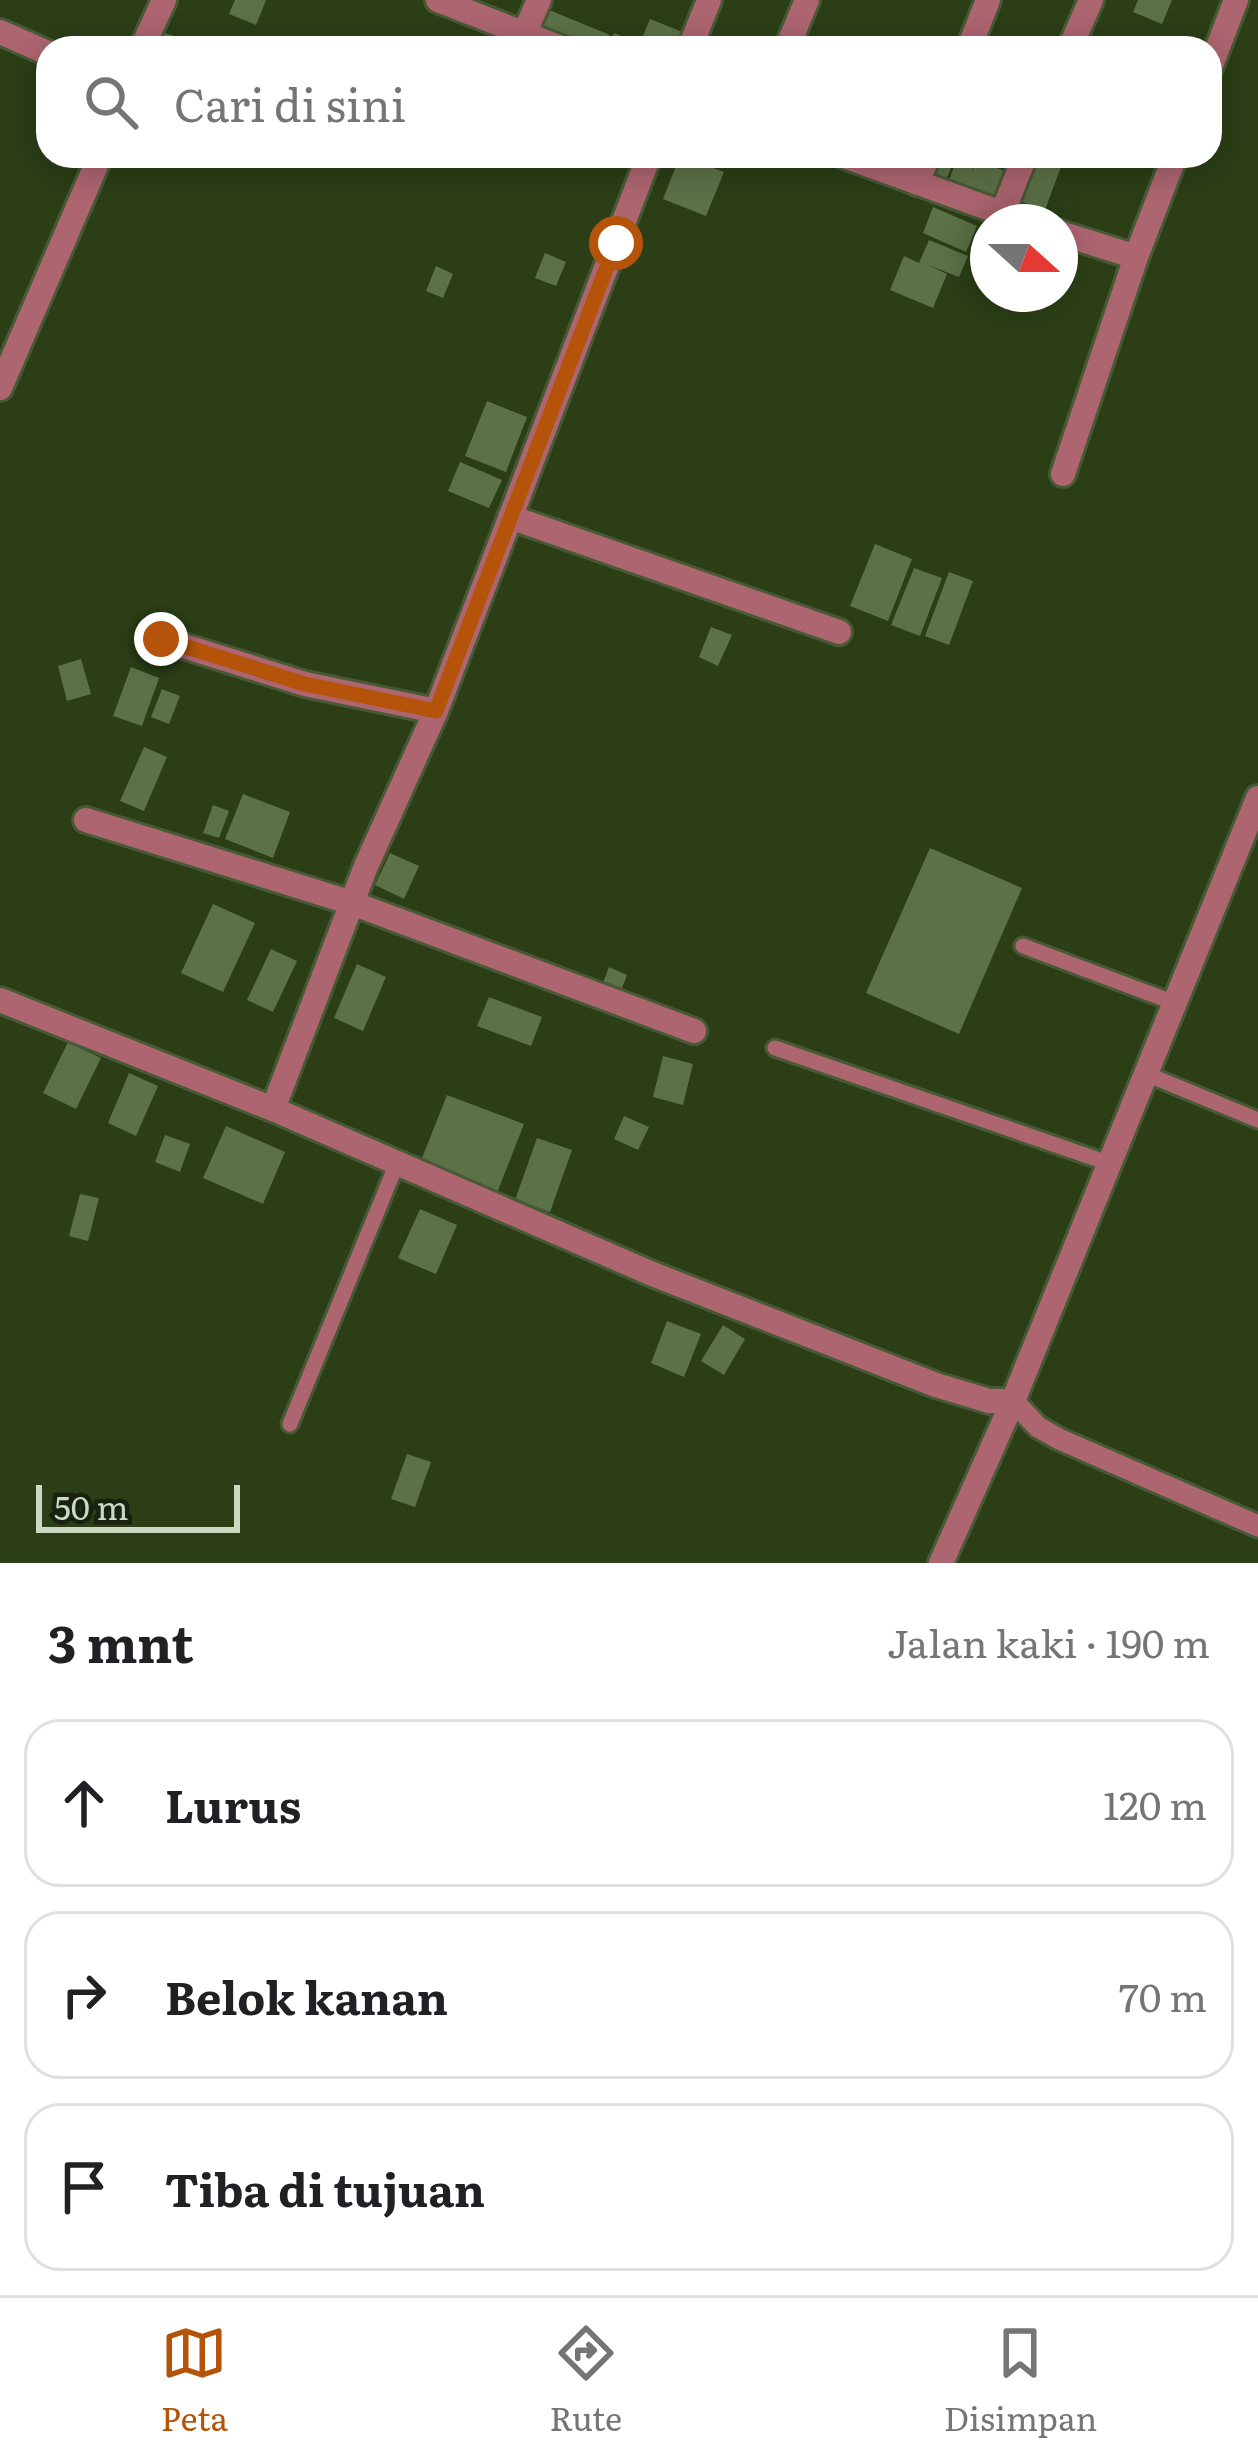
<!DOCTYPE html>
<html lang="id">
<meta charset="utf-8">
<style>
:root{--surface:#fff;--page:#f6f6f6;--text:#202124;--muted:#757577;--line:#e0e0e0;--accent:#b45309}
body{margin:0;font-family:Literata,serif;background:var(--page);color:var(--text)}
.compass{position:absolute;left:970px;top:204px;width:108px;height:108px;border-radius:50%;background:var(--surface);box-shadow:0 6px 30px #0003;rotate:111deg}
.scale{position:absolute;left:36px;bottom:30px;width:204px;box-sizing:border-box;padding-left:12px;border:6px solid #ccd9c2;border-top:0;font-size:33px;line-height:42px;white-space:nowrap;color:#ccd9c2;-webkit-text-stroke:9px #192211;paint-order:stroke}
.stop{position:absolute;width:36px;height:36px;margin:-27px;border:9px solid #b45309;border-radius:50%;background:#fff}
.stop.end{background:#b45309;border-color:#fff;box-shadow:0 3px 12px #0008}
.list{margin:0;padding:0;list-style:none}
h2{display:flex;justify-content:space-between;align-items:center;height:156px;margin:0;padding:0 48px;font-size:51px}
h2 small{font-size:39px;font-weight:400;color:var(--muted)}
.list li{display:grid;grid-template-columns:78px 1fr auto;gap:36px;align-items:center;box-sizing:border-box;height:168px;margin:0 24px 24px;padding:0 24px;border:3px solid var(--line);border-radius:36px}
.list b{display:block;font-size:45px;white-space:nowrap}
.list em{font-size:39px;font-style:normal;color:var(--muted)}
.icon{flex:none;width:66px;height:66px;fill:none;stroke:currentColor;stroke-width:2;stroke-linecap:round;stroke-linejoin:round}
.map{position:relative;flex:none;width:1258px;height:1563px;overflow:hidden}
.search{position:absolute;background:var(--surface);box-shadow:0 6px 30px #0003;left:36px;right:36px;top:36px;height:132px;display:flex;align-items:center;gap:30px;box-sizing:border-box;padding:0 42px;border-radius:36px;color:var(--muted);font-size:45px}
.sheet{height:732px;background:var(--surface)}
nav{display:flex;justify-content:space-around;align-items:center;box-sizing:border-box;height:168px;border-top:3px solid var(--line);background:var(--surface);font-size:33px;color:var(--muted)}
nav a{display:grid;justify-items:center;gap:6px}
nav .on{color:var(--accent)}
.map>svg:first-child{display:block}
.building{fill:#5b7147}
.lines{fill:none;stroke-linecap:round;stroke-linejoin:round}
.service-casing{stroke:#485a35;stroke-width:21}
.pedestrian-casing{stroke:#485a35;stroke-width:27}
.minor-casing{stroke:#485a35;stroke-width:30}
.service{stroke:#ad6570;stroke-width:15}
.pedestrian{stroke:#ad6570;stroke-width:21}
.minor{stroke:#ad6570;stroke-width:24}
.route{stroke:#b45309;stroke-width:15}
</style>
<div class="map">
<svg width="1258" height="1563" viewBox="0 0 1258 1563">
<rect width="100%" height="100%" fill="#2b3e16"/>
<!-- building -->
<path class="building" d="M 235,0 L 266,0 L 256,25 L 229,14 Z
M 1138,0 L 1172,0 L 1162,24 L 1133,12 Z
M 549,10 L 610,35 L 604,48 L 571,48 L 538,35 Z
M 650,19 L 685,33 L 678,48 L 638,48 Z
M 160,31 L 182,39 L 178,48 L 154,48 Z
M 614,33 L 637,42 L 635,48 L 608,48 Z
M 680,156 L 724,172 L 706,216 L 663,199 Z
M 887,156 L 919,156 L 916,167 Z
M 933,156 L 956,156 L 946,180 L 927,173 Z
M 958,156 L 976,158 L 972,173 L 977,160 L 1012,174 L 1002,199 L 949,180 Z
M 976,156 L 1019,156 L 1013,171 Z
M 1027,156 L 1065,156 L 1045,210 L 1011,198 Z
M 933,207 L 977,226 L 966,252 L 923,233 Z
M 929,240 L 968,256 L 959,277 L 928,265 L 947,274 L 933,308 L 890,290 L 904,256 L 919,263 Z
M 545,253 L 566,262 L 556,286 L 535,278 Z
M 436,266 L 453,274 L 443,298 L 426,291 Z
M 487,401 L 527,417 L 506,472 L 465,456 Z
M 460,462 L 502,480 L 489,508 L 448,491 Z
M 875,544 L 912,559 L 888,621 L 850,606 Z
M 914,568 L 942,578 L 920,636 L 891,625 Z
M 949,572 L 973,581 L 949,645 L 925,636 Z
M 711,627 L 732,635 L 718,666 L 699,657 Z
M 81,659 L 91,694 L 67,701 L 58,666 Z
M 131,667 L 159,678 L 142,726 L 113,716 Z
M 162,689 L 180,696 L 169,724 L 151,717 Z
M 144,747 L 167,757 L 144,811 L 120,801 Z
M 243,794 L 290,812 L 273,858 L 225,839 Z
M 213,805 L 229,811 L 219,838 L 203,833 Z
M 930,848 L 1022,888 L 959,1034 L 866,993 Z
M 390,853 L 419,866 L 404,899 L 375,885 Z
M 213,904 L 255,923 L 223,992 L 181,973 Z
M 271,949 L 297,961 L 273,1012 L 247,1000 Z
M 357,964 L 386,977 L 363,1031 L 334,1018 Z
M 609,967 L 627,975 L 617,1001 L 599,993 Z
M 489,997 L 542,1017 L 531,1046 L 477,1026 Z
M 68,1042 L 101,1058 L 76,1109 L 43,1093 Z
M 663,1056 L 693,1064 L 683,1105 L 653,1097 Z
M 129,1073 L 158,1086 L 136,1136 L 108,1123 Z
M 447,1095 L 524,1124 L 497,1193 L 420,1163 Z
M 624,1116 L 649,1127 L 638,1150 L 614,1139 Z
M 226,1126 L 285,1152 L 263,1204 L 203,1178 Z
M 165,1135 L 190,1144 L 180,1172 L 155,1162 Z
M 537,1138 L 572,1150 L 550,1212 L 515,1200 Z
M 80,1194 L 99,1198 L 88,1241 L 69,1236 Z
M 420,1209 L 457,1225 L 436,1274 L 398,1258 Z
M 667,1321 L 701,1334 L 684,1377 L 651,1363 Z
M 723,1325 L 745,1339 L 724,1375 L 701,1361 Z
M 407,1454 L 431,1462 L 415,1507 L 391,1499 Z"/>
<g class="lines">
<!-- service casing -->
<g class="service-casing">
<path id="service" d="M 1023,946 L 1175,1003
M 775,1048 L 1108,1163
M 1144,1073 L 1258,1120
M 290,1424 L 397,1163"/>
</g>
<!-- pedestrian casing -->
<g class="pedestrian-casing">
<path id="pedestrian" d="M 1013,1401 L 1038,1427 L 1059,1439 L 1258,1526"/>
</g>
<!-- minor casing -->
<g class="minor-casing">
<path id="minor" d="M 438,0 L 561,48
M 0,32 L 48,53
M 525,32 L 539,0
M 142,48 L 164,0
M 690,48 L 709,0
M 787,48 L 807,0
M 969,48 L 988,0
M 1070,48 L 1091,0
M 1210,68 L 1236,0
M 844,156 L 1026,222
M 917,183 L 928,156
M 1002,214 L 1025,156
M 1060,233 L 1136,257 L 1175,156
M 0,388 L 100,156
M 1063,474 L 1136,257
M 510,517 L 839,632
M 161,639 L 305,684 L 436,711
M 86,820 L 352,903 L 694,1031
M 0,1000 L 273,1109 L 650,1273 L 936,1385 L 989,1401 L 1013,1401
M 273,1109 L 366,866 L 436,711 L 649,156
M 941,1563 L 1013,1401 L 1258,798"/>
</g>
<!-- service -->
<use href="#service" class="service"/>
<!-- pedestrian -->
<use href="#pedestrian" class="pedestrian"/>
<!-- minor -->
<use href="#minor" class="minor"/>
</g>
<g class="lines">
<!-- route -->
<path class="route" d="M 161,639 L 305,684 L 436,711 L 616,243"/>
</g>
</svg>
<svg class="compass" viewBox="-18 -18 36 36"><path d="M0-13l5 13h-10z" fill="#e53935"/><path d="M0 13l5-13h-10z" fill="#757577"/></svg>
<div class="scale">50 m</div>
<div class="stop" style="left:616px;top:243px"></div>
<div class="stop end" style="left:161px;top:639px"></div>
<div class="search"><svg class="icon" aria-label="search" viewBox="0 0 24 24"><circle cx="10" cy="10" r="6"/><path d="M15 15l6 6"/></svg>Cari di sini</div>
</div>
<section class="sheet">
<h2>3 mnt<small>Jalan kaki · 190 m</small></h2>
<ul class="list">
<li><svg class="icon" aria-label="ahead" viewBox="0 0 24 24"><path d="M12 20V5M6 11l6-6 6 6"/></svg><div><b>Lurus</b></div><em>120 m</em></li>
<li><svg class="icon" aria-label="right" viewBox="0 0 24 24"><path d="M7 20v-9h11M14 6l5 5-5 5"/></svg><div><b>Belok kanan</b></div><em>70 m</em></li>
<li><svg class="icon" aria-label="arrive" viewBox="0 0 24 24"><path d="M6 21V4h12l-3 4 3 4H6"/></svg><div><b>Tiba di tujuan</b></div></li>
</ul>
</section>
<nav>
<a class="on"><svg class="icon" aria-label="map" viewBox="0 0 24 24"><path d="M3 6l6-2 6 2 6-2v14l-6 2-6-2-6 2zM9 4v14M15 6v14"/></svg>Peta</a>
<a><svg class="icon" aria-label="directions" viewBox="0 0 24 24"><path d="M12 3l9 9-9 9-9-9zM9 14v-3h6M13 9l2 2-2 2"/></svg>Rute</a>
<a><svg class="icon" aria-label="saved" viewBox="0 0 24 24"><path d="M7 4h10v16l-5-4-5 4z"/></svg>Disimpan</a>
</nav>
